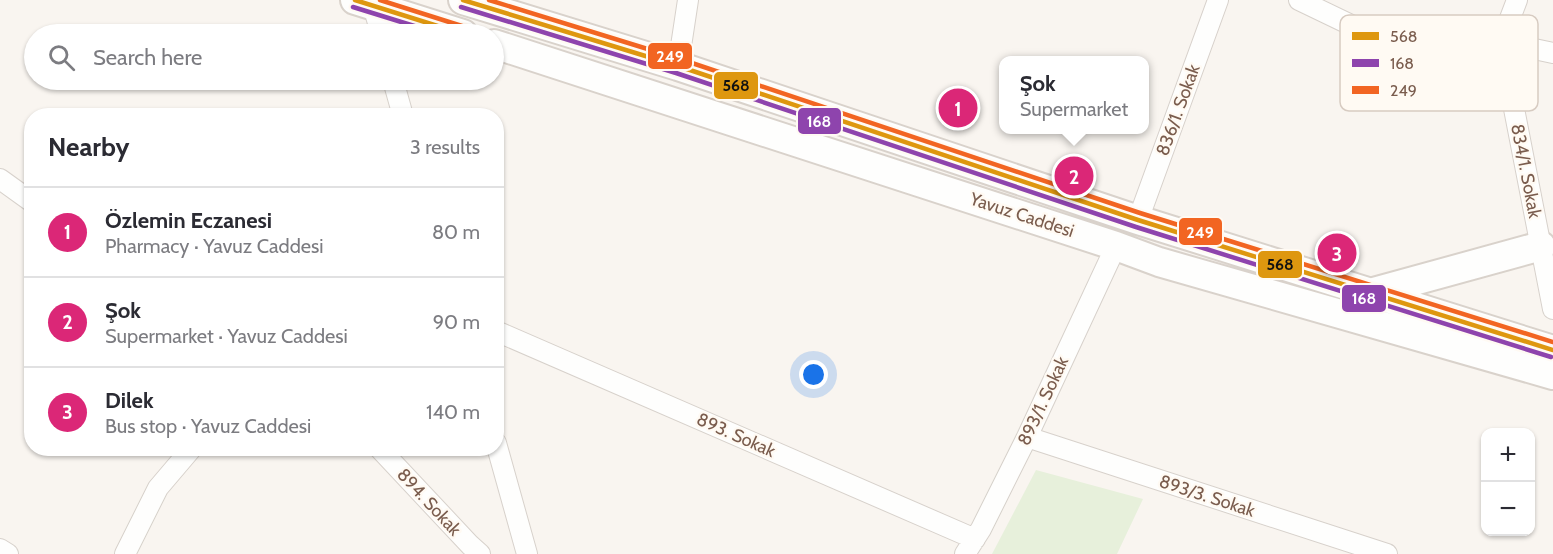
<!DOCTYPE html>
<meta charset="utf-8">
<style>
:root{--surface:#fff;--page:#f7f7f7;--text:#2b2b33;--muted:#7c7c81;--line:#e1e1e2;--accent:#db2777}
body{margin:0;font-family:Cabin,sans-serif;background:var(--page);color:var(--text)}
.controls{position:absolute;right:18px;bottom:18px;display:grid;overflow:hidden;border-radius:12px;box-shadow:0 2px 4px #0004}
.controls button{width:54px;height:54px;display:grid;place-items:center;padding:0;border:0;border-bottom:2px solid var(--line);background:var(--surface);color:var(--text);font:30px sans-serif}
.you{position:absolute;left:814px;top:375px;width:21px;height:21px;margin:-15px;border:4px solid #fff;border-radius:50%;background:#1a73e8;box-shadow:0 0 0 9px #1a73e833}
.badge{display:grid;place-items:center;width:39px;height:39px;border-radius:50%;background:var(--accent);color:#fff;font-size:20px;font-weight:700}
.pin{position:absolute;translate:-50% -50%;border:3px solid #fff;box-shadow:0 2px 6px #0006}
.popup{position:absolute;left:999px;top:56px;width:150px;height:78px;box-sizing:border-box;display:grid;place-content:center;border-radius:12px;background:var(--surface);filter:drop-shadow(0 2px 4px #0005);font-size:20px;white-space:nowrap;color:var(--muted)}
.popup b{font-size:22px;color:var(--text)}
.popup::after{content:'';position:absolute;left:50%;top:100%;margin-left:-12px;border:12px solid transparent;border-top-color:var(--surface)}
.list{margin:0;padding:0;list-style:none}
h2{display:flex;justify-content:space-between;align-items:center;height:78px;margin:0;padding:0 24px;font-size:26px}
h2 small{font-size:20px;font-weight:400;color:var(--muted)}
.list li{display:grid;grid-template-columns:39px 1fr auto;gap:18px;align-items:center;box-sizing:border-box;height:90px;padding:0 24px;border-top:2px solid var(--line)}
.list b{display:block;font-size:22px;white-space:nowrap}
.list p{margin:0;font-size:20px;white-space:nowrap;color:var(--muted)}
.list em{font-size:20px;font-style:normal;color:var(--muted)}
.icon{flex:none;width:33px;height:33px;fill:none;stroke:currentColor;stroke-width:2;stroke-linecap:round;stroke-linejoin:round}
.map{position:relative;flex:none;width:1553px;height:554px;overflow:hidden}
.search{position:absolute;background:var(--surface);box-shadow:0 2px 4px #0004;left:24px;top:24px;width:480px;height:66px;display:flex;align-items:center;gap:15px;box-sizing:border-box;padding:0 21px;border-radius:33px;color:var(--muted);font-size:22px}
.panel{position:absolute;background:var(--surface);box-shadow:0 2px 4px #0004;left:24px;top:108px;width:480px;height:348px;border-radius:24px}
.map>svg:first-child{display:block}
.green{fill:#e7f0db}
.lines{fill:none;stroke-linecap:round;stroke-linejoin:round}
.street-casing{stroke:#d7d1cb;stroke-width:22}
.secondary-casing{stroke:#d9d2cb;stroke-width:32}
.street{stroke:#fefefd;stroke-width:20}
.secondary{stroke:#fefefd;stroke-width:28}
.bus-1-casing{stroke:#fffaf3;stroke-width:9}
.bus-2-casing{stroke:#fffaf3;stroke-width:9}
.bus-3-casing{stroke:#fffaf3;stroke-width:9}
.bus-1{stroke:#de970f;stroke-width:4.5}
.bus-2{stroke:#8e44ad;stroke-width:4.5}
.bus-3{stroke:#f26522;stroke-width:4.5}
.labels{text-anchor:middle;stroke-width:4.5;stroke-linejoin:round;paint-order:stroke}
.street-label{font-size:18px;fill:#7a5c4d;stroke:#fffaf3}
.key{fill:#fffaf3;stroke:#d7cbc1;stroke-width:1.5}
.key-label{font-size:16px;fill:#7a5c4d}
.line-badge{stroke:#fffaf3;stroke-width:2}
.badge-label{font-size:16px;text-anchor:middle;font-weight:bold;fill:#fff}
.pale-badge-label{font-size:16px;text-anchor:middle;font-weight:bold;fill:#111}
</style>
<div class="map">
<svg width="1553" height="554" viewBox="0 0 1553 554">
<rect width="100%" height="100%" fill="#f9f5f0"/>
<!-- green -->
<path class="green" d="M 1036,470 L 1143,499 L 1117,554 L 992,554 Z"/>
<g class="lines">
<!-- street casing -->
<g class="street-casing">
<path id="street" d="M 375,0 L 373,5 L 381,34
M 1299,0 L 1378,38 L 1501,42 L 1553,53
M 1517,0 L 1501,42 L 1553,309
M 678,66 L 688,0
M 393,80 L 403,116
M 0,179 L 32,202
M 1138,220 L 1218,0
M 496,331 L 975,539
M 1027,437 L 1387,554
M 496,443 L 527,554
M 379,448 L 470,545 L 480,554
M 0,549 L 8,554
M 125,554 L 158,488 L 192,448
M 965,554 L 981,529 L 1027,437 L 1116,246"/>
</g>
<!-- secondary casing -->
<g class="secondary-casing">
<path id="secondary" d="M 355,0 L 463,34
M 463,0 L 678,66 L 1138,220 L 1553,350
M 494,44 L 1116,246 L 1159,262 L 1553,375
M 1370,293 L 1541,246"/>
</g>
<!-- street -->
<use href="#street" class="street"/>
<!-- secondary -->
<use href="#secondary" class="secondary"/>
<!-- bus-1 casing -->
<g class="bus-1-casing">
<path id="bus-1" d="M 355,0 L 463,34
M 463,0 L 678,66 L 1138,220 L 1553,350"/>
</g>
<!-- bus-2 casing -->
<g class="bus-2-casing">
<path id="bus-2" d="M 353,7 L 440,34
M 461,7 L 676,73 L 1136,227 L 1551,357"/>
</g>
<!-- bus-3 casing -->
<g class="bus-3-casing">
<path id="bus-3" d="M 380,0 L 465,27
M 489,0 L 680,59 L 1140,213 L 1553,342"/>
</g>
<!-- bus-1 -->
<use href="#bus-1" class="bus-1"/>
<!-- bus-2 -->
<use href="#bus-2" class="bus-2"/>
<!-- bus-3 -->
<use href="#bus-3" class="bus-3"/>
</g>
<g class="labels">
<!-- street labels -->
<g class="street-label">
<text transform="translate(1178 110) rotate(-70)" y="6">836/1. Sokak</text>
<text transform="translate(1526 171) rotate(79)" y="6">834/1. Sokak</text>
<text transform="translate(1022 215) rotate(18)" y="6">Yavuz Caddesi</text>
<text transform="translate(1043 401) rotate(-65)" y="6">893/1. Sokak</text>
<text transform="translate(736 435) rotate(24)" y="6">893. Sokak</text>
<text transform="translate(1207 496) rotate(18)" y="6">893/3. Sokak</text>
<text transform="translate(429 502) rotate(47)" y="6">894. Sokak</text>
</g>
</g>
<!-- legend -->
<rect x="1340" y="15" width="198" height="96" rx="9" class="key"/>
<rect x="1352" y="32" width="27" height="8" fill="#de970f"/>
<rect x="1352" y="59" width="27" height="8" fill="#8e44ad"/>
<rect x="1352" y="86" width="27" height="8" fill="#f26522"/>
<g class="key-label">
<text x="1390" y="42">568</text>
<text x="1390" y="69">168</text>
<text x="1390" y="96">249</text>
</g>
<g class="line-badge">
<rect x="647" y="42" width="46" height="28" rx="6" fill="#f26522"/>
<rect x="713" y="71" width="46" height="29" rx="6" fill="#de970f"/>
<rect x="797" y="107" width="45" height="28" rx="6" fill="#8e44ad"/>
<rect x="1178" y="217" width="45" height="29" rx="6" fill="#f26522"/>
<rect x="1257" y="250" width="46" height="29" rx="6" fill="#de970f"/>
<rect x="1341" y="284" width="46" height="29" rx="6" fill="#8e44ad"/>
</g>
<g class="badge-label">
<text x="670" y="62">249</text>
<text x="819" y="127">168</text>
<text x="1200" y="238">249</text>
<text x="1364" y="304">168</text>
</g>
<g class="pale-badge-label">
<text x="736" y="91">568</text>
<text x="1280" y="270">568</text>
</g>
</svg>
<div class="controls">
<button>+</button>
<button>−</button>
</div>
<div class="you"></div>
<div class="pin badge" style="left:958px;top:108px">1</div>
<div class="pin badge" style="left:1074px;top:176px">2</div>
<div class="popup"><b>Şok</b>Supermarket</div>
<div class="pin badge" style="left:1337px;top:253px">3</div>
<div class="search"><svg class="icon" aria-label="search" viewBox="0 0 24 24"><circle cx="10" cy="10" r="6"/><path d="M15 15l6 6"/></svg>Search here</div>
<section class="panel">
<h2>Nearby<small>3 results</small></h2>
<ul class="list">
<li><span class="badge">1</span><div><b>Özlemin Eczanesi</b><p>Pharmacy · Yavuz Caddesi</p></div><em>80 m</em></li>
<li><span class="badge">2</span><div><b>Şok</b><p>Supermarket · Yavuz Caddesi</p></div><em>90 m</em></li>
<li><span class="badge">3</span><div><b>Dilek</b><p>Bus stop · Yavuz Caddesi</p></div><em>140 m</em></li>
</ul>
</section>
</div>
